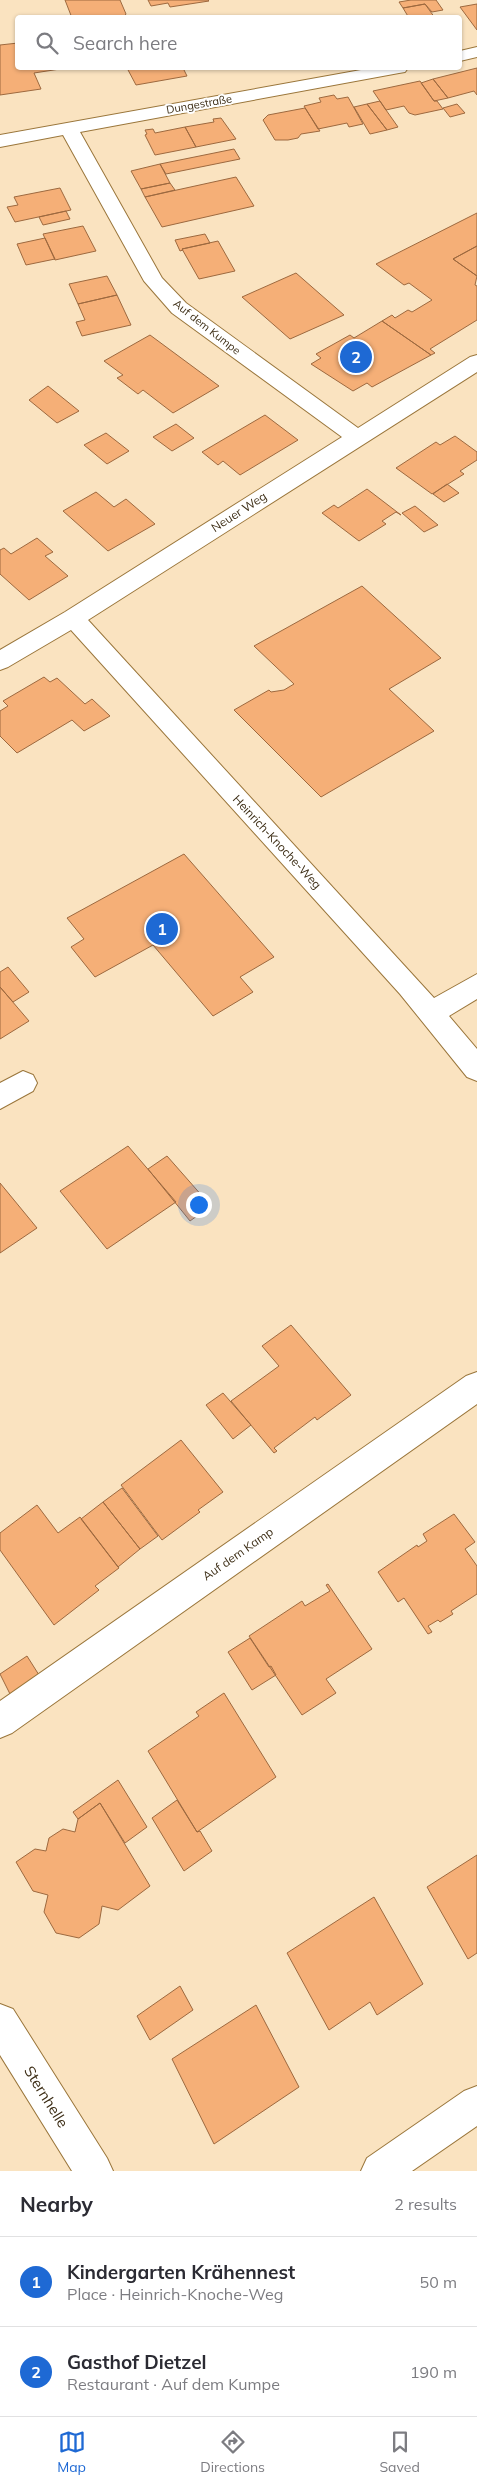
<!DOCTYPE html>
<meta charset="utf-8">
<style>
:root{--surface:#fff;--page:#f7f7f7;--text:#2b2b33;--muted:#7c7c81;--line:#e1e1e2;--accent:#1e69d4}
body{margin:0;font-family:Mulish,sans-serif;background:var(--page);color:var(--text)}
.you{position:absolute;left:198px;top:1204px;width:18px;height:18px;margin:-12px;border:4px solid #fff;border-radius:50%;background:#1a73e8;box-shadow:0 0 0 8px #1a73e833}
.badge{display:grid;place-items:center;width:32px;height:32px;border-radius:50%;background:var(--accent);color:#fff;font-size:16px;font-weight:700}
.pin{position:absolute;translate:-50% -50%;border:2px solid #fff;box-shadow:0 1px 5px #0006}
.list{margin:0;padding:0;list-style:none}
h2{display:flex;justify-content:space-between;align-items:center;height:65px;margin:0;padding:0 20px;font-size:21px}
h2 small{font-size:16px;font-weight:400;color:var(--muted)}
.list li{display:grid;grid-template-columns:32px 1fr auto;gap:15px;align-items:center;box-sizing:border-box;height:90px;padding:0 20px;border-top:1px solid var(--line)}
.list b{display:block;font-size:19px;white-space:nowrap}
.list p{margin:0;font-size:16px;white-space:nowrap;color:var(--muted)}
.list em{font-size:16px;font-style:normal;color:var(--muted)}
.icon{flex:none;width:28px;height:28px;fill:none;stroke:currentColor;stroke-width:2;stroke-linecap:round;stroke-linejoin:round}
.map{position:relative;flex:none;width:477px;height:2171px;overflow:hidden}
.search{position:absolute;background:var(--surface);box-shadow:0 1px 4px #0004;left:15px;right:15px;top:15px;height:55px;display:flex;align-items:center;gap:12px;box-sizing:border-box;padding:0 18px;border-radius:5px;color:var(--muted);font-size:19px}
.sheet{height:245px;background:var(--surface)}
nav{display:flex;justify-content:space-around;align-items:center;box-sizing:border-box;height:70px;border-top:1px solid var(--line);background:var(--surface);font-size:14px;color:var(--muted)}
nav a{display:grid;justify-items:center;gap:2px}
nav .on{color:var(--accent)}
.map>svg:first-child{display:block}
.building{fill:#f5af77;stroke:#9d693f}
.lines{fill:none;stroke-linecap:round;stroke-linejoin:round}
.minor-casing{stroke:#9a763b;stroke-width:2}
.minor{fill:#fff;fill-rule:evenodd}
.labels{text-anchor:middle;stroke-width:4;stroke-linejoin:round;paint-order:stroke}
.far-street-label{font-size:11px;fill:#3c2d15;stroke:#fff}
.street-label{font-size:12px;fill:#3c2d15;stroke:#fff}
.near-street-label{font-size:15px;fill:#3c2d15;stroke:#fff}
</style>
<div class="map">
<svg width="477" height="2171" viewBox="0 0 477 2171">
<rect width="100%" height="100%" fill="#fae3c0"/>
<!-- building -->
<path class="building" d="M 65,0 L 120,0 L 126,14 L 123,18 L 72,18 Z
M 148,0 L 208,0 L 209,1 L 170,7 L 168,3 L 151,6 Z
M 411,0 L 436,0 L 443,10 L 432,12 L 425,4 L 403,8 L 399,2 Z
M 425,4 L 435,18 L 409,18 L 403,8 Z
M 477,4 L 477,30 L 460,7 Z
M 18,43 L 18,68 L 60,69 L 34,73 L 41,89 L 0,95 L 0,45 Z
M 127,68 L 183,68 L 187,76 L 136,85 Z
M 477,68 L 477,95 L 474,91 L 448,98 L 433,79 Z
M 433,79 L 448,98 L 434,101 L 421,83 Z
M 420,81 L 434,101 L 437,101 L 443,109 L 415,115 L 409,113 L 404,106 L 386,110 L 373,91 Z
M 334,95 L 337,99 L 348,97 L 363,124 L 349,127 L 347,123 L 318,129 L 304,106 L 321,102 L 319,98 Z
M 380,101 L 386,110 L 398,127 L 387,130 L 367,104 Z
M 367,104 L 387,130 L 370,134 L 354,107 Z
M 457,104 L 465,113 L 450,117 L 443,108 Z
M 305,108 L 320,131 L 301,134 L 298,138 L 288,140 L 275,140 L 263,120 L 268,115 Z
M 221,118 L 236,139 L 196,147 L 185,127 L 214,122 L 213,119 Z
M 185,127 L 196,147 L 155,155 L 145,135 L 147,134 L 145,130 L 153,129 L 155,133 Z
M 234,149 L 240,159 L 166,174 L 160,164 Z
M 160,164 L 170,183 L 141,189 L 131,171 Z
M 236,177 L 254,206 L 162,227 L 145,197 Z
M 170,183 L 175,190 L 145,197 L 141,189 Z
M 60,188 L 71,210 L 15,222 L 7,207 L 18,205 L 14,197 Z
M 66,211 L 70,219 L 43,225 L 39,217 Z
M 477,213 L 477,246 L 453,259 L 477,276 L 475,285 L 477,286 L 477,320 L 430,349 L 435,353 L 431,355 L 382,321 L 392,315 L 395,318 L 408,310 L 412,312 L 432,300 L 409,283 L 404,285 L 376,264 Z
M 83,226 L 96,251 L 55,260 L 43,234 Z
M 205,234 L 210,243 L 182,249 L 183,250 L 180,251 L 175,240 Z
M 45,238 L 55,259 L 26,265 L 17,244 Z
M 218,241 L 235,271 L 199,279 L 182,249 Z
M 477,246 L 477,276 L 453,259 Z
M 296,273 L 344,315 L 290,339 L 242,297 Z
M 107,276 L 117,295 L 78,304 L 69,284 Z
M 117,295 L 131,325 L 82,336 L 76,322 L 85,320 L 78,304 Z
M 382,321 L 431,355 L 372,387 L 367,383 L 353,391 L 311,364 L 321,358 L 316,354 L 350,335 L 354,338 Z
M 150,335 L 219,386 L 173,413 L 143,390 L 138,394 L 117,378 L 123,375 L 104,361 Z
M 48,386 L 79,411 L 57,423 L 29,400 Z
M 265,415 L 298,440 L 240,475 L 223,461 L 218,465 L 202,452 Z
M 176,424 L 194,438 L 172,451 L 153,437 Z
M 106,433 L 129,451 L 107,464 L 84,445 Z
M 455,436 L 477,452 L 477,460 L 460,471 L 464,474 L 432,494 L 396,468 L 436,442 L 440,445 Z
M 447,484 L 459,493 L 444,502 L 433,494 Z
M 367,489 L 401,515 L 396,512 L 382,521 L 386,524 L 359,541 L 322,513 L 334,505 L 338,508 Z
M 96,492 L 114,507 L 126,499 L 155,524 L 108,551 L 63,511 Z
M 415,506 L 438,525 L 424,532 L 402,513 Z
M 37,538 L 53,552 L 45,556 L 68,576 L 29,600 L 0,574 L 0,550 L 4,548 L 11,554 Z
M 362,586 L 441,658 L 389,689 L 434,731 L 321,797 L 234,710 L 269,690 L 271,692 L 284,690 L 294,684 L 254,646 Z
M 44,677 L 50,682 L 57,678 L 85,704 L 92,699 L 110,716 L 84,731 L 72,720 L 17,753 L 0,736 L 0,711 L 8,706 L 3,701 Z
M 184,854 L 274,957 L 240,977 L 253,992 L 213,1016 L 153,945 L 95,977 L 71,947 L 84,939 L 67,918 Z
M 8,967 L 29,992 L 13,1002 L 0,987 L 0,972 Z
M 0,987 L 29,1021 L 0,1039 Z
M 128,1146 L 176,1202 L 107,1249 L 60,1191 Z
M 167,1156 L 211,1206 L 190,1221 L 148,1169 Z
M 0,1183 L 37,1228 L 0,1253 Z
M 291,1325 L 351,1395 L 317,1420 L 315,1417 L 274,1448 L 277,1451 L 274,1453 L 231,1401 L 279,1366 L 262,1346 Z
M 223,1393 L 251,1425 L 233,1439 L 206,1405 Z
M 181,1440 L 223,1492 L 198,1510 L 200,1512 L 162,1540 L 121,1485 Z
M 122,1488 L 158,1536 L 140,1549 L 103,1502 Z
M 103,1502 L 140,1549 L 118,1567 L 81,1519 Z
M 37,1505 L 58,1533 L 80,1517 L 119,1568 L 95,1586 L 99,1590 L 54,1625 L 0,1550 L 0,1533 Z
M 454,1514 L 475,1542 L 465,1549 L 477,1566 L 477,1594 L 451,1611 L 453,1614 L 440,1622 L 438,1620 L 428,1626 L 432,1632 L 428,1634 L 404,1598 L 398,1602 L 378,1572 L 417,1545 L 418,1547 L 427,1541 L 423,1534 Z
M 328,1584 L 372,1649 L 326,1679 L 336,1693 L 302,1715 L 249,1636 L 302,1601 L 305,1606 L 330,1591 L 326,1585 Z
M 250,1638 L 269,1667 L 271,1666 L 276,1675 L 252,1690 L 228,1652 Z
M 27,1656 L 39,1675 L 10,1694 L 0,1674 Z
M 224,1693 L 276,1777 L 197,1832 L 148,1751 L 199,1716 L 196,1712 Z
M 118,1780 L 147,1827 L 125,1843 L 100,1803 L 78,1819 L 73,1812 Z
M 177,1800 L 197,1832 L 200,1831 L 212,1851 L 184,1871 L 152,1818 Z
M 100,1803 L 150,1886 L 118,1910 L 102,1906 L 99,1924 L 79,1938 L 56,1933 L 44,1912 L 48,1895 L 33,1891 L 16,1862 L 35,1849 L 46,1851 L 49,1838 L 63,1829 L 75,1832 L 78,1819 Z
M 477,1855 L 477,1953 L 468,1959 L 427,1887 Z
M 374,1897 L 423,1984 L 377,2015 L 370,2002 L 329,2030 L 287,1953 Z
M 180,1986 L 193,2010 L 150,2040 L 137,2016 Z
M 256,2005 L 299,2087 L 214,2144 L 172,2059 Z"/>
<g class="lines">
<!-- minor casing -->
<g class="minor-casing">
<path id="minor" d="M 477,47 L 477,57 L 460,61 L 460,51 Z
M 372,68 L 408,68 L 405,72 L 399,73 L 80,132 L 162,278 L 186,303 L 358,428 L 470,357 L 477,355 L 477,372 L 88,620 L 434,998 L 477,974 L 477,999 L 449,1016 L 477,1049 L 477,1081 L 467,1077 L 400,994 L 71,630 L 8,667 L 0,670 L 0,650 L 65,612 L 342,437 L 172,313 L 144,281 L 63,135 L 0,147 L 0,135 Z
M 23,1071 L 33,1075 L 37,1083 L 33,1091 L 0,1109 L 0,1083 Z
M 477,1372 L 477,1404 L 12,1733 L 0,1738 L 0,1701 L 466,1376 Z
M 0,2004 L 13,2009 L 107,2158 L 113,2171 L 72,2171 L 0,2055 Z
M 477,2086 L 477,2126 L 412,2171 L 361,2171 L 367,2158 L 464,2091 Z"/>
</g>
<!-- minor -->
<use href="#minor" class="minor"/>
</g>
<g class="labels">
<!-- far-street labels -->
<g class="far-street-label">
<text transform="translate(199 104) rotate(-10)" y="4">Dungestraße</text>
<text transform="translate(207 327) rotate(38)" y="4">Auf dem Kumpe</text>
</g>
<!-- street labels -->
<g class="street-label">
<text transform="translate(239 512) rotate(-33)" y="4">Neuer Weg</text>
<text transform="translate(277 842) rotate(47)" y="4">Heinrich-Knoche-Weg</text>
<text transform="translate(238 1554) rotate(-35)" y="4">Auf dem Kamp</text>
</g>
<!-- near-street labels -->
<g class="near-street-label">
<text transform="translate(46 2097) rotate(58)" y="5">Sternhelle</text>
</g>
</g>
</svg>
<div class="you"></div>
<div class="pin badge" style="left:162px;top:929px">1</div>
<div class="pin badge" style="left:356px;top:357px">2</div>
<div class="search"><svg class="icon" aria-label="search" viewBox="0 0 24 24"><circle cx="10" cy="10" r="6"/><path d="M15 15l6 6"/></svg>Search here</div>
</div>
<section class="sheet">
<h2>Nearby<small>2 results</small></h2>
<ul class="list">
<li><span class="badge">1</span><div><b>Kindergarten Krähennest</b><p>Place · Heinrich-Knoche-Weg</p></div><em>50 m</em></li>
<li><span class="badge">2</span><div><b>Gasthof Dietzel</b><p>Restaurant · Auf dem Kumpe</p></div><em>190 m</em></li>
</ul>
</section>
<nav>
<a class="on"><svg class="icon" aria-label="map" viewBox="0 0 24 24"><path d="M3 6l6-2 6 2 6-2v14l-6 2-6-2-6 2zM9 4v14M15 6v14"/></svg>Map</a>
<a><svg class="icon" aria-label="directions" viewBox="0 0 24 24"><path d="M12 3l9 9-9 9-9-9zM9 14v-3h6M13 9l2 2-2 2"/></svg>Directions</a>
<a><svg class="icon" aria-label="saved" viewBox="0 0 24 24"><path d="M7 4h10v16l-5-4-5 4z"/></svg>Saved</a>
</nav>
